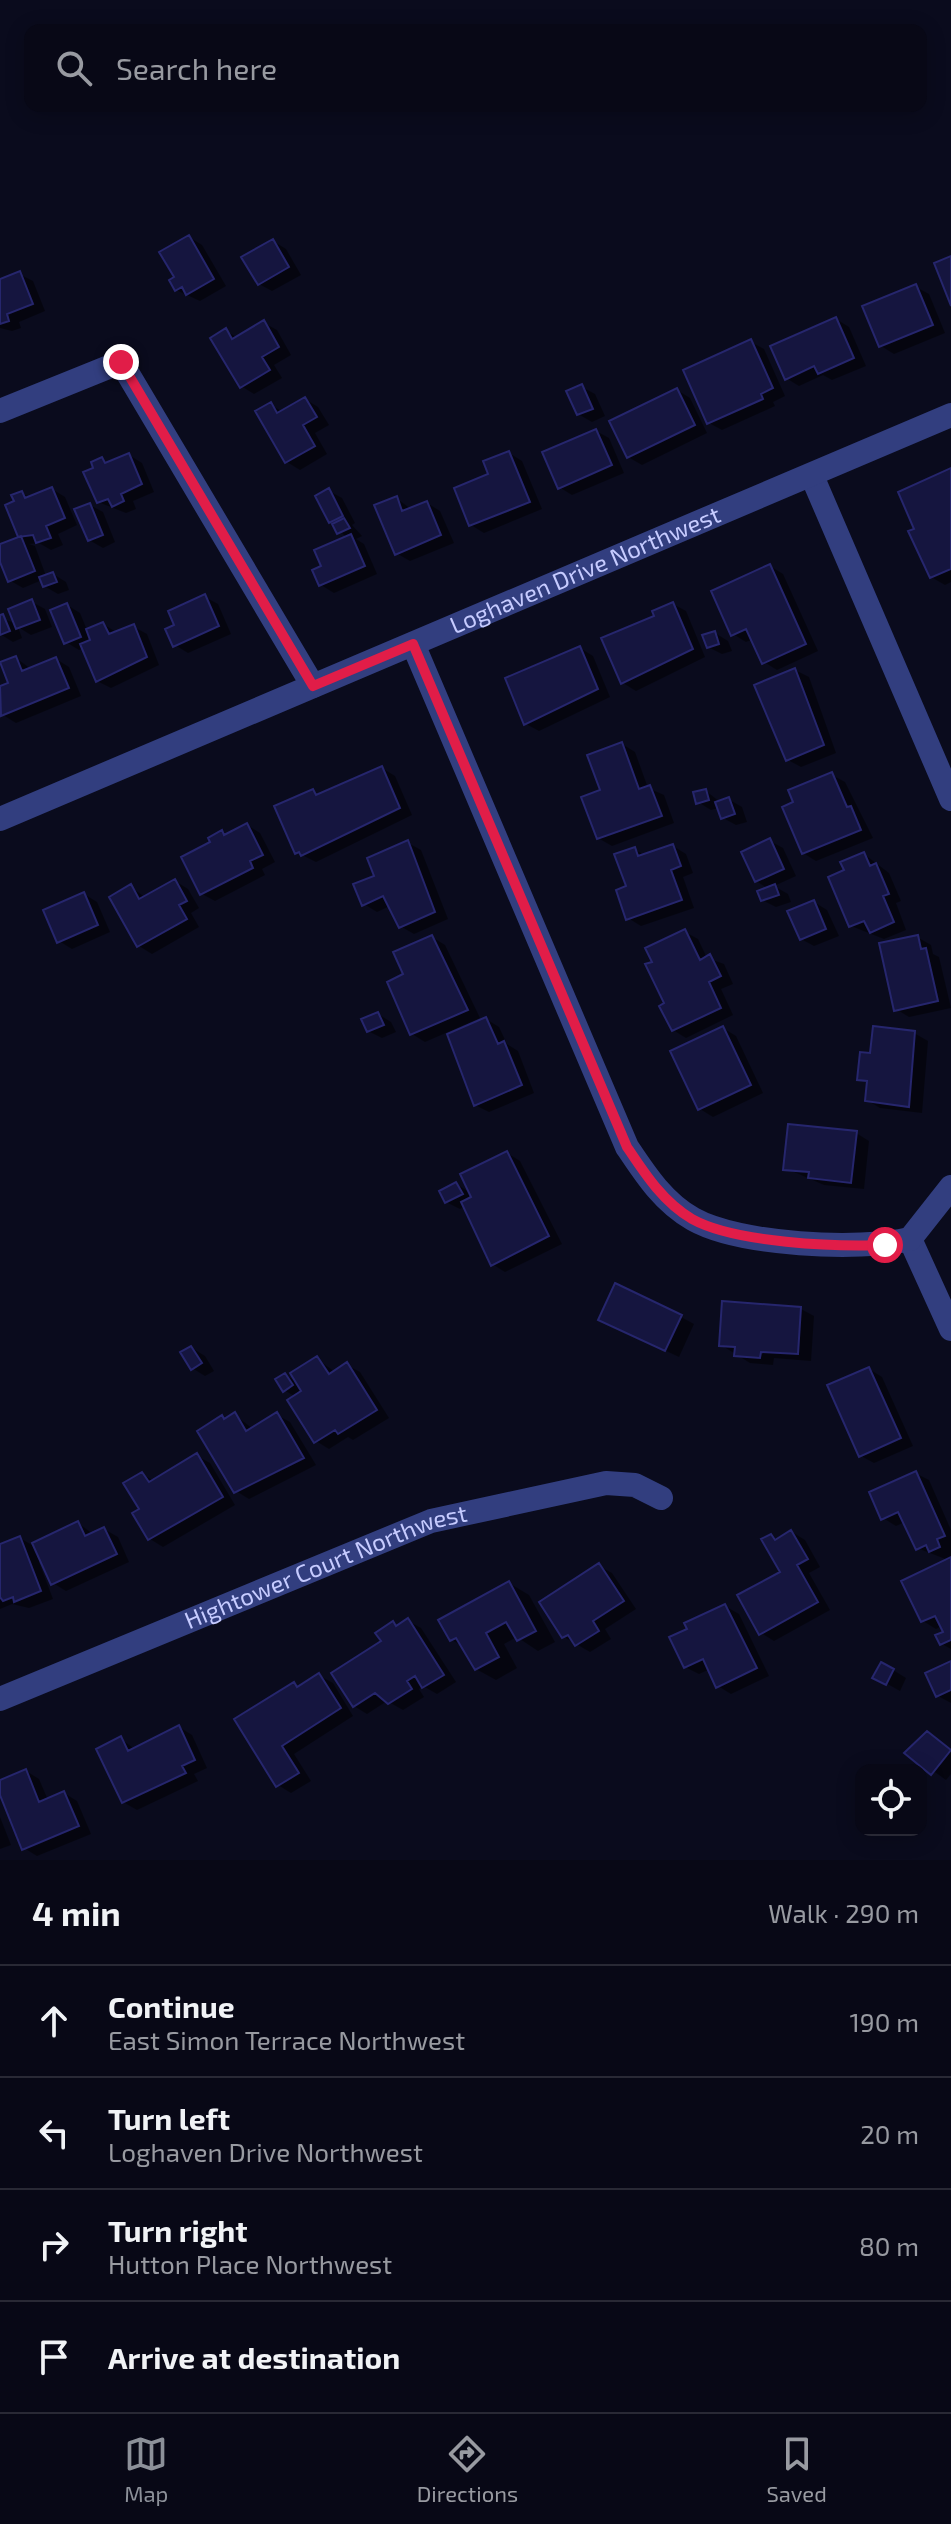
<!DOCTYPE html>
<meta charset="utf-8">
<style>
:root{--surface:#080816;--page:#161623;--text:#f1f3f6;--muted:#989aa1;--line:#292935;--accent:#8c9099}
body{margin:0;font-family:"Exo 2",sans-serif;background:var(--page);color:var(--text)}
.controls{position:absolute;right:24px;bottom:24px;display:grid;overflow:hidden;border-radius:16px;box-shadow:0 4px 20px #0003}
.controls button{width:72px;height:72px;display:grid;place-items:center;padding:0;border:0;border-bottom:2px solid var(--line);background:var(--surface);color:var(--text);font:40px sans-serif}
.stop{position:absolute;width:24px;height:24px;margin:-18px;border:6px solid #e11d48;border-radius:50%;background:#fff}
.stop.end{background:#e11d48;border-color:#fff;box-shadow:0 2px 8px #0008}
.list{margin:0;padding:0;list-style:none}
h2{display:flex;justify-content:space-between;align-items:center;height:104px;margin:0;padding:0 32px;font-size:34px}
h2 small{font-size:26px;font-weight:400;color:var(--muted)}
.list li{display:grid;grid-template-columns:52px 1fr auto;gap:24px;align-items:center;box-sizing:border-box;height:112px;padding:0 32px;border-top:2px solid var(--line)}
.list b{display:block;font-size:30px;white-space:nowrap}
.list p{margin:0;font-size:26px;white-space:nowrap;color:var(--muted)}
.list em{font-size:26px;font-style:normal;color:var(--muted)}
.icon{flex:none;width:44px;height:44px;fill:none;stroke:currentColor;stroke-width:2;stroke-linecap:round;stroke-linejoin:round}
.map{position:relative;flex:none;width:951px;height:1860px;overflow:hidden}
.search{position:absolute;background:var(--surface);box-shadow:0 4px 20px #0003;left:24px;right:24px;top:24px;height:88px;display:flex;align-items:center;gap:20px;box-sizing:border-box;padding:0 28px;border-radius:16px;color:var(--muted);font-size:30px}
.sheet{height:552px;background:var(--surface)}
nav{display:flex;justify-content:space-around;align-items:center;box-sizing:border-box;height:112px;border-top:2px solid var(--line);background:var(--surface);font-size:22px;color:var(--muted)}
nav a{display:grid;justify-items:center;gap:4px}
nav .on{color:var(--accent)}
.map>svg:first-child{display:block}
.shadow{fill:#0007}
.building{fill:#15153f;stroke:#26266d;stroke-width:2}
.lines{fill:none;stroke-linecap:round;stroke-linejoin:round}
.minor{stroke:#323e7f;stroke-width:24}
.route{stroke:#e11d48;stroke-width:10}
.labels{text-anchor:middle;stroke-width:6;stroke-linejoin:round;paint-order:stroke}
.street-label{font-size:24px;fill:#c6cbff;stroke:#0a0b1d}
</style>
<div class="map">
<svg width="951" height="1860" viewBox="0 0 951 1860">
<rect width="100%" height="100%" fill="#0a0b1d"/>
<!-- shadow -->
<path class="shadow" d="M 189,237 L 202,245 L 226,286 L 200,301 L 176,290 Z
M 273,241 L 286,249 L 301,275 L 272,291 L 259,284 Z
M 19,274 L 33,281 L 45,311 L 19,322 L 21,328 L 12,331 L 0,328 L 0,282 Z
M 916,287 L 929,294 L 945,333 L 894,354 L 881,346 Z
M 836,319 L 849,327 L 866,366 L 832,380 L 823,375 L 799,386 L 786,378 Z
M 264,323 L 277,330 L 291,355 L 274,365 L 282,378 L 254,394 L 241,386 L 226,331 L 238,338 Z
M 751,342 L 764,349 L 785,396 L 773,402 L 775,406 L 722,430 L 709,423 Z
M 582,387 L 595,394 L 605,416 L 592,422 L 578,414 Z
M 677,390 L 690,398 L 707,433 L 642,465 L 628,457 Z
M 305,399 L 318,407 L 329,425 L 315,433 L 327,454 L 300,470 L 287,462 L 271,405 L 283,412 Z
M 596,431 L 609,438 L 624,473 L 572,495 L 559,487 Z
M 509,453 L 522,461 L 542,509 L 484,533 L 471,525 L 491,475 Z
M 129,455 L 142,463 L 154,492 L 133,501 L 136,509 L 126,513 L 98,502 L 96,469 L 102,460 L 109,464 Z
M 951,470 L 951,582 L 945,585 L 931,577 L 917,530 Z
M 52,489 L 65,497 L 77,525 L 58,534 L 63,545 L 51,550 L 39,543 L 29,544 L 35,546 L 46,576 L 53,574 L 66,582 L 69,590 L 58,594 L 44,586 L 42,580 L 23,588 L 9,580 L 0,556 L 0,546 L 24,538 L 20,535 L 16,502 L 22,493 L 31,498 Z
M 329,491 L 342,498 L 355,523 L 352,525 L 362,536 L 356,539 L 364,544 L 377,574 L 334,593 L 321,585 L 323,567 L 347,538 L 331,522 Z
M 396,498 L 411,509 L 427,503 L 440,511 L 454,543 L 410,561 L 396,553 Z
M 90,505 L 103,512 L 115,542 L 103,548 L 89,540 Z
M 770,566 L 783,574 L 818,651 L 777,670 L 764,662 L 753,639 L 746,642 L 733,634 Z
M 205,597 L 218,604 L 231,634 L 188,653 L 175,645 L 177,626 Z
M 32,602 L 45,609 L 52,627 L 31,635 L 18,627 L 22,638 L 13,642 L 0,634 L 0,617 L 16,624 Z
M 673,604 L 686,611 L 705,657 L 636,691 L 623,683 L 657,617 Z
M 67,605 L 80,613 L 87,630 L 103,624 L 116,632 L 134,627 L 147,634 L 159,665 L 111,688 L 97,681 L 84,648 L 79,650 L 66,642 Z
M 715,633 L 728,641 L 732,651 L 722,654 L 708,647 Z
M 580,648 L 593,656 L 610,697 L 539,731 L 526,724 Z
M 16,658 L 31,669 L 56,659 L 69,667 L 81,696 L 16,723 L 3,715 L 0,707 L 0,688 L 10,684 Z
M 795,670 L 809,677 L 836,753 L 801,767 L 788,760 Z
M 622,744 L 635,752 L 648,788 L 664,795 L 674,823 L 612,846 L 598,838 L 603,792 Z
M 382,768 L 395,776 L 412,815 L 316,862 L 296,852 L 313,791 L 320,795 Z
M 832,775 L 845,782 L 873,838 L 816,861 L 803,853 Z
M 706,791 L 720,802 L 728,799 L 742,807 L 747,822 L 736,825 L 723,818 L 719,808 L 711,810 L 698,802 Z
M 247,825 L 260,833 L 275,862 L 262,869 L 265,875 L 215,901 L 202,894 L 213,843 L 222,833 L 227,836 Z
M 770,841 L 783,848 L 796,876 L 774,886 L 788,894 L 791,902 L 776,907 L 762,900 L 769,889 L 756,881 Z
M 408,843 L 421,850 L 448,919 L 414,934 L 400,926 L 390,906 L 377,912 L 364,904 L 377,877 Z
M 673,846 L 686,854 L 693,873 L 683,877 L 694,908 L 641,926 L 628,918 L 634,849 L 646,856 Z
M 864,854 L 889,873 L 901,901 L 896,903 L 906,930 L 884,939 L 851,926 L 846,871 Z
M 175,881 L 188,889 L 199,908 L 191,913 L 199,927 L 152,954 L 139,946 L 131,887 L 146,898 Z
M 84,894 L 97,902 L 110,932 L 72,949 L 59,941 Z
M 814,902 L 827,910 L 839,936 L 814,946 L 801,939 Z
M 685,932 L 698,939 L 707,958 L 724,964 L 733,984 L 721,989 L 733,1015 L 686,1038 L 673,1030 L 655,963 Z
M 432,937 L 445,945 L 480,1018 L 425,1042 L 412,1034 L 406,975 Z
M 917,937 L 931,945 L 933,954 L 939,957 L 951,1008 L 909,1017 L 896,1009 Z
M 378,1014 L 391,1022 L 396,1032 L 382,1038 L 368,1031 Z
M 486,1019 L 499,1027 L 507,1044 L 518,1051 L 534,1093 L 489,1112 L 475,1105 Z
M 723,1028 L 736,1036 L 763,1093 L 713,1117 L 700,1109 Z
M 914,1033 L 928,1041 L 922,1113 L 880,1108 L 867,1100 L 869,1084 L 859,1078 L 872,1056 Z
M 856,1133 L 869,1141 L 864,1189 L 824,1185 L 785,1168 Z
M 507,1153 L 520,1161 L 562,1244 L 505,1272 L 492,1264 L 465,1206 L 460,1209 L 446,1202 L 456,1184 L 471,1193 Z
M 801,1309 L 814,1316 L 811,1361 L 774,1358 L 773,1365 L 750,1363 L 721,1345 Z
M 681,1317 L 694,1324 L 679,1357 L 614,1326 Z
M 192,1348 L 205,1356 L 214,1371 L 205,1376 L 192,1368 Z
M 317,1359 L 335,1372 L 347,1365 L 360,1372 L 389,1418 L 353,1440 L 348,1437 L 329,1449 L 316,1441 L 296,1397 L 284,1390 L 285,1375 L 299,1383 Z
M 869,1369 L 882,1377 L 913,1446 L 874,1463 L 861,1456 Z
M 235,1415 L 253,1429 L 277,1415 L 290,1422 L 316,1465 L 249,1499 L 236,1491 L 222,1418 L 226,1420 Z
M 197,1456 L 210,1463 L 235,1505 L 163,1547 L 150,1539 L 135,1513 L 141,1510 L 142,1474 L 154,1481 Z
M 915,1473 L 929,1480 L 951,1530 L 951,1649 L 942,1644 L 946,1633 L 942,1626 L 936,1629 L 923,1621 L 948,1560 L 917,1548 L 905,1522 L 896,1526 L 883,1518 Z
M 78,1523 L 93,1534 L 104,1529 L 118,1537 L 129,1562 L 66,1591 L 53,1583 L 42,1561 L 39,1562 L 53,1599 L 29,1608 L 12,1604 L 0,1609 L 0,1546 L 20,1538 L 37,1548 Z
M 792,1532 L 805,1540 L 820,1567 L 809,1573 L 830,1610 L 774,1641 L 761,1633 L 782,1572 L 771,1536 L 778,1540 Z
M 599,1566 L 612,1573 L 636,1609 L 605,1629 L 611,1639 L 590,1652 L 564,1637 Z
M 509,1583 L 529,1595 L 555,1642 L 538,1651 L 517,1637 L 504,1644 L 517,1668 L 496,1680 L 476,1669 L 464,1647 L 452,1640 Z
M 725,1606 L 739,1614 L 769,1676 L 731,1694 L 718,1686 L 710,1669 L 699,1674 L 685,1667 L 689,1630 Z
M 408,1621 L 421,1628 L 456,1682 L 437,1694 L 423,1686 L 419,1689 L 424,1697 L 403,1710 L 387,1701 L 367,1714 L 354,1706 L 393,1623 L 398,1626 Z
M 951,1663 L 951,1703 L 938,1696 Z
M 893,1670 L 906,1678 L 900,1691 L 875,1677 Z
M 320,1676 L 333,1683 L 353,1716 L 294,1754 L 311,1781 L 291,1793 L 278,1785 L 237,1720 L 294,1684 L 300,1688 Z
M 179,1727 L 192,1735 L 207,1768 L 194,1774 L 198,1781 L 137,1810 L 123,1802 L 121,1739 L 136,1750 Z
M 927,1733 L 951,1749 L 951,1774 L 946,1780 L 907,1752 Z
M 26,1771 L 39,1779 L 48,1800 L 64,1793 L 77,1801 L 91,1834 L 37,1856 L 24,1848 L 0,1782 Z
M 0,1817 L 11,1845 L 0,1849 Z"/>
<!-- building -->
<path class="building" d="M 189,235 L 214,279 L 186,295 L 182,287 L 175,291 L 169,280 L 174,277 L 159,252 Z
M 273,239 L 289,267 L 258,285 L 241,257 Z
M 951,256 L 951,306 L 934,263 Z
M 20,271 L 33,304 L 7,314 L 9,321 L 0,324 L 0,279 Z
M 916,284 L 933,325 L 879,347 L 862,306 Z
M 836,317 L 854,358 L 818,374 L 814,366 L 785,380 L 770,346 Z
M 264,320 L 279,347 L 262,357 L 270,370 L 240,388 L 210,338 L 226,328 L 232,339 Z
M 751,339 L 773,388 L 761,394 L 763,399 L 707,424 L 683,370 Z
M 582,384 L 593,409 L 577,415 L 566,391 Z
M 677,388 L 695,425 L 627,458 L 609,421 Z
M 305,397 L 317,417 L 303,425 L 315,446 L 285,463 L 255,411 L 271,402 L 277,413 Z
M 596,429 L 612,465 L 558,489 L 542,452 Z
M 509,451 L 530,502 L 469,526 L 454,488 L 488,474 L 483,461 Z
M 129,453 L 142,484 L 121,494 L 124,501 L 112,507 L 108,499 L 97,503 L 83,472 L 93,468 L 91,462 L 102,457 L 105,463 Z
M 951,468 L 951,569 L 930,578 L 908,531 L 914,529 L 898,492 Z
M 52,487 L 65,518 L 46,526 L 51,538 L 36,543 L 33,535 L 18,537 L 5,505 L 14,501 L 11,495 L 22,491 L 25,498 Z
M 329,488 L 343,516 L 329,523 L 315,496 Z
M 397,496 L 402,511 L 427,501 L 441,535 L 395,555 L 374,505 Z
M 90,503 L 103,535 L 88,541 L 74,509 Z
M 344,518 L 350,528 L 337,534 L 332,524 Z
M 351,534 L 365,566 L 319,586 L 312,570 L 321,566 L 314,550 Z
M 21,536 L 35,571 L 8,582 L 0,562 L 0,544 Z
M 770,564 L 806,644 L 762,664 L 746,629 L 731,636 L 711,591 Z
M 53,572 L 57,582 L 43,587 L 39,577 Z
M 205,594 L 219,626 L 173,647 L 165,629 L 174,625 L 168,611 Z
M 32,599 L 40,620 L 16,629 L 8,609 Z
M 673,602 L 693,649 L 621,684 L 601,638 L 654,616 L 652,611 Z
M 67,603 L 81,637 L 64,644 L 50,610 Z
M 3,614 L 10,631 L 0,635 L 0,615 Z
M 103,622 L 109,634 L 134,624 L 147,657 L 96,682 L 80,644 L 90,640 L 86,629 Z
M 715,631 L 719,644 L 707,648 L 702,635 Z
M 580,646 L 598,689 L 524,725 L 505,678 Z
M 16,656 L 22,671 L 56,657 L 69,688 L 1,716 L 0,686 L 8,683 L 0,662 Z
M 795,668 L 824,745 L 786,761 L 754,685 Z
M 622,742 L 639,789 L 650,785 L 662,816 L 597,839 L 581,797 L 600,790 L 587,755 Z
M 382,766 L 400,808 L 301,856 L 299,852 L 295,854 L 274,806 L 313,789 L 316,795 Z
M 832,772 L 847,807 L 851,806 L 861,830 L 802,854 L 782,807 L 793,802 L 788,790 Z
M 706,789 L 709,800 L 696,804 L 693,792 Z
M 729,797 L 735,814 L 721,819 L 715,802 Z
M 247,823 L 263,855 L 250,861 L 253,868 L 200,895 L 181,857 L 210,842 L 208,838 L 222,830 L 224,835 Z
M 770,838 L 784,869 L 755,882 L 741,852 Z
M 408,840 L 435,912 L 399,928 L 383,896 L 362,906 L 353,884 L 374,876 L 367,858 Z
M 673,844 L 681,866 L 671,870 L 682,900 L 626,920 L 616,890 L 626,886 L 614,854 L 635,847 L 638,856 Z
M 864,852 L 870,866 L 876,863 L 889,894 L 883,896 L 894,922 L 870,933 L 864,921 L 849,927 L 828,877 L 844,870 L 840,862 Z
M 175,879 L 187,901 L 179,905 L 187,919 L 137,947 L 109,897 L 131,884 L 139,899 Z
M 775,884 L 779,895 L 761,901 L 757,891 Z
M 84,892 L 98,925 L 57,943 L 43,910 Z
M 814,900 L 826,929 L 800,940 L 787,911 Z
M 685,929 L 700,960 L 710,954 L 721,976 L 709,982 L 721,1008 L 672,1031 L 659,1006 L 664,1003 L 645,964 L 652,962 L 645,948 Z
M 432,935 L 468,1010 L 410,1035 L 387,982 L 403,974 L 393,952 Z
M 918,935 L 921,949 L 926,948 L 938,1001 L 894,1011 L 879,943 Z
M 378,1012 L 384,1025 L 367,1032 L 361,1019 Z
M 486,1017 L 498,1044 L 504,1041 L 522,1085 L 474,1106 L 447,1034 Z
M 723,1026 L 751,1085 L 698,1110 L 670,1051 Z
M 873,1026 L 915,1031 L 909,1107 L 865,1101 L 867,1081 L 857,1080 L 860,1052 L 870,1053 Z
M 788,1124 L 857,1131 L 851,1183 L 808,1178 L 809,1172 L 783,1170 Z
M 507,1151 L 549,1236 L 491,1266 L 461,1202 L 471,1197 L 460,1174 Z
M 456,1182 L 463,1194 L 445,1203 L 439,1191 Z
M 615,1283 L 682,1315 L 665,1351 L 598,1320 Z
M 722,1301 L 801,1307 L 798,1354 L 761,1352 L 760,1358 L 734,1356 L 735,1347 L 719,1346 Z
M 191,1346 L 202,1363 L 191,1370 L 180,1352 Z
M 317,1356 L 329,1374 L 347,1362 L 377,1410 L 338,1434 L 335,1430 L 314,1443 L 287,1400 L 301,1391 L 290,1373 Z
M 869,1367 L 901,1438 L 859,1457 L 827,1385 Z
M 285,1373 L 293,1385 L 283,1392 L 275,1379 Z
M 235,1412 L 246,1431 L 277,1412 L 304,1458 L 234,1493 L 197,1431 L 222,1415 L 224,1419 Z
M 197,1453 L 223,1497 L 148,1540 L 132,1513 L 139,1509 L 123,1483 L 142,1472 L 149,1482 Z
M 916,1471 L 945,1536 L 937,1539 L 940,1547 L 929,1552 L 926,1545 L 916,1550 L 898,1512 L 881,1520 L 869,1492 Z
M 78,1521 L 85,1536 L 104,1527 L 117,1554 L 51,1585 L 32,1543 Z
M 791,1530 L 808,1559 L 797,1565 L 818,1602 L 759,1635 L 737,1595 L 780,1572 L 761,1539 L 771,1534 L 775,1540 Z
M 20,1536 L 41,1591 L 14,1602 L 13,1597 L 3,1601 L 0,1597 L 0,1544 Z
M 951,1557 L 951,1640 L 940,1645 L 935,1635 L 943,1632 L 935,1616 L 921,1622 L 901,1581 Z
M 599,1563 L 624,1601 L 593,1621 L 599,1631 L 575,1646 L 568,1635 L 562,1638 L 539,1602 Z
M 509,1581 L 536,1631 L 517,1641 L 506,1622 L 486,1633 L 499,1657 L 475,1670 L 456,1638 L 450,1641 L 438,1620 Z
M 725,1604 L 757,1668 L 716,1688 L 703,1659 L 684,1668 L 669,1637 L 687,1629 L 684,1623 Z
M 408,1618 L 444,1675 L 422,1688 L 415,1676 L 407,1681 L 412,1689 L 388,1704 L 375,1693 L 353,1707 L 331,1673 L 381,1641 L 375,1633 L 393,1621 L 396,1626 Z
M 951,1661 L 951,1690 L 936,1697 L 925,1673 Z
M 881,1662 L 894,1669 L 886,1685 L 872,1678 Z
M 319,1673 L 341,1708 L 282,1746 L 299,1773 L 276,1787 L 234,1719 L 294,1682 L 297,1687 Z
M 179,1725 L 195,1760 L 182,1766 L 186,1773 L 122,1803 L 96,1749 L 121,1736 L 128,1751 Z
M 927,1731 L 951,1750 L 931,1775 L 904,1753 Z
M 26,1769 L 39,1802 L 64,1791 L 79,1826 L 22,1850 L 0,1795 L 0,1780 Z"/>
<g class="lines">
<!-- minor -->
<g class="minor">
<path d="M 0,411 L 121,362 L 313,686"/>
<path d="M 812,476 L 951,799"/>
<path d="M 413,644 L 627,1147 C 645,1174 663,1202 693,1219 C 739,1245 859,1251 910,1239"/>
<path id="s1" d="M 0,819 L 951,415"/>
<path d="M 910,1239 L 951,1329"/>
<path d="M 910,1239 L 951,1187"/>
<path id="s2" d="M 0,1699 L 431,1521 L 606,1483 L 635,1485 L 661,1498"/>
</g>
</g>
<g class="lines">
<!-- route -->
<path class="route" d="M 121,362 L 313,686 L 413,644 L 627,1147 C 645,1174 663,1202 692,1219 C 735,1243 836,1247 885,1245"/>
</g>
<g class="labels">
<!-- street labels -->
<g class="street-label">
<text dy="8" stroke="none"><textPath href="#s1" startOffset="636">Loghaven Drive Northwest</textPath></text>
<text dy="8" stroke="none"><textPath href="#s2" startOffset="352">Hightower Court Northwest</textPath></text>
</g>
</g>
</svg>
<div class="controls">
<button><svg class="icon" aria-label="locate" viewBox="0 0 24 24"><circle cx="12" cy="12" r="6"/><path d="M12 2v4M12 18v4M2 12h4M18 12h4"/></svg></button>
</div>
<div class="stop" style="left:885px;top:1245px"></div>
<div class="stop end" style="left:121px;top:362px"></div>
<div class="search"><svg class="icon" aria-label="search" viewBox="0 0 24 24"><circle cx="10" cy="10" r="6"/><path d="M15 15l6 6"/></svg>Search here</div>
</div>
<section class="sheet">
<h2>4 min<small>Walk · 290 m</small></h2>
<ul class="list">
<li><svg class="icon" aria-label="ahead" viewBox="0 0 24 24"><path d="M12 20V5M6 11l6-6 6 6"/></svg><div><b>Continue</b><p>East Simon Terrace Northwest</p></div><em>190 m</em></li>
<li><svg class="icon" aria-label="left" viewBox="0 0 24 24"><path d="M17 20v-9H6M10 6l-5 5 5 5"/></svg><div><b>Turn left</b><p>Loghaven Drive Northwest</p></div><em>20 m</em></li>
<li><svg class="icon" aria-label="right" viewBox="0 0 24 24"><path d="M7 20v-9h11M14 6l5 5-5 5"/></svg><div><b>Turn right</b><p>Hutton Place Northwest</p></div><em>80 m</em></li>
<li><svg class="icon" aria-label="arrive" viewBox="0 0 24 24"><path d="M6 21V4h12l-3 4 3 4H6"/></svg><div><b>Arrive at destination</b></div></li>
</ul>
</section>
<nav>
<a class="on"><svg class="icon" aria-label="map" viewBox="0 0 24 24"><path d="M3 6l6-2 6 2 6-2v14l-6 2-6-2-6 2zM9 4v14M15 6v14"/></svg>Map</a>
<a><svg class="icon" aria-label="directions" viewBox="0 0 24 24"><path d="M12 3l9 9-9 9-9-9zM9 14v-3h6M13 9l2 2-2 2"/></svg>Directions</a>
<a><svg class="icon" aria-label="saved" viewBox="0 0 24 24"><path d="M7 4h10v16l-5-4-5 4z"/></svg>Saved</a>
</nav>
